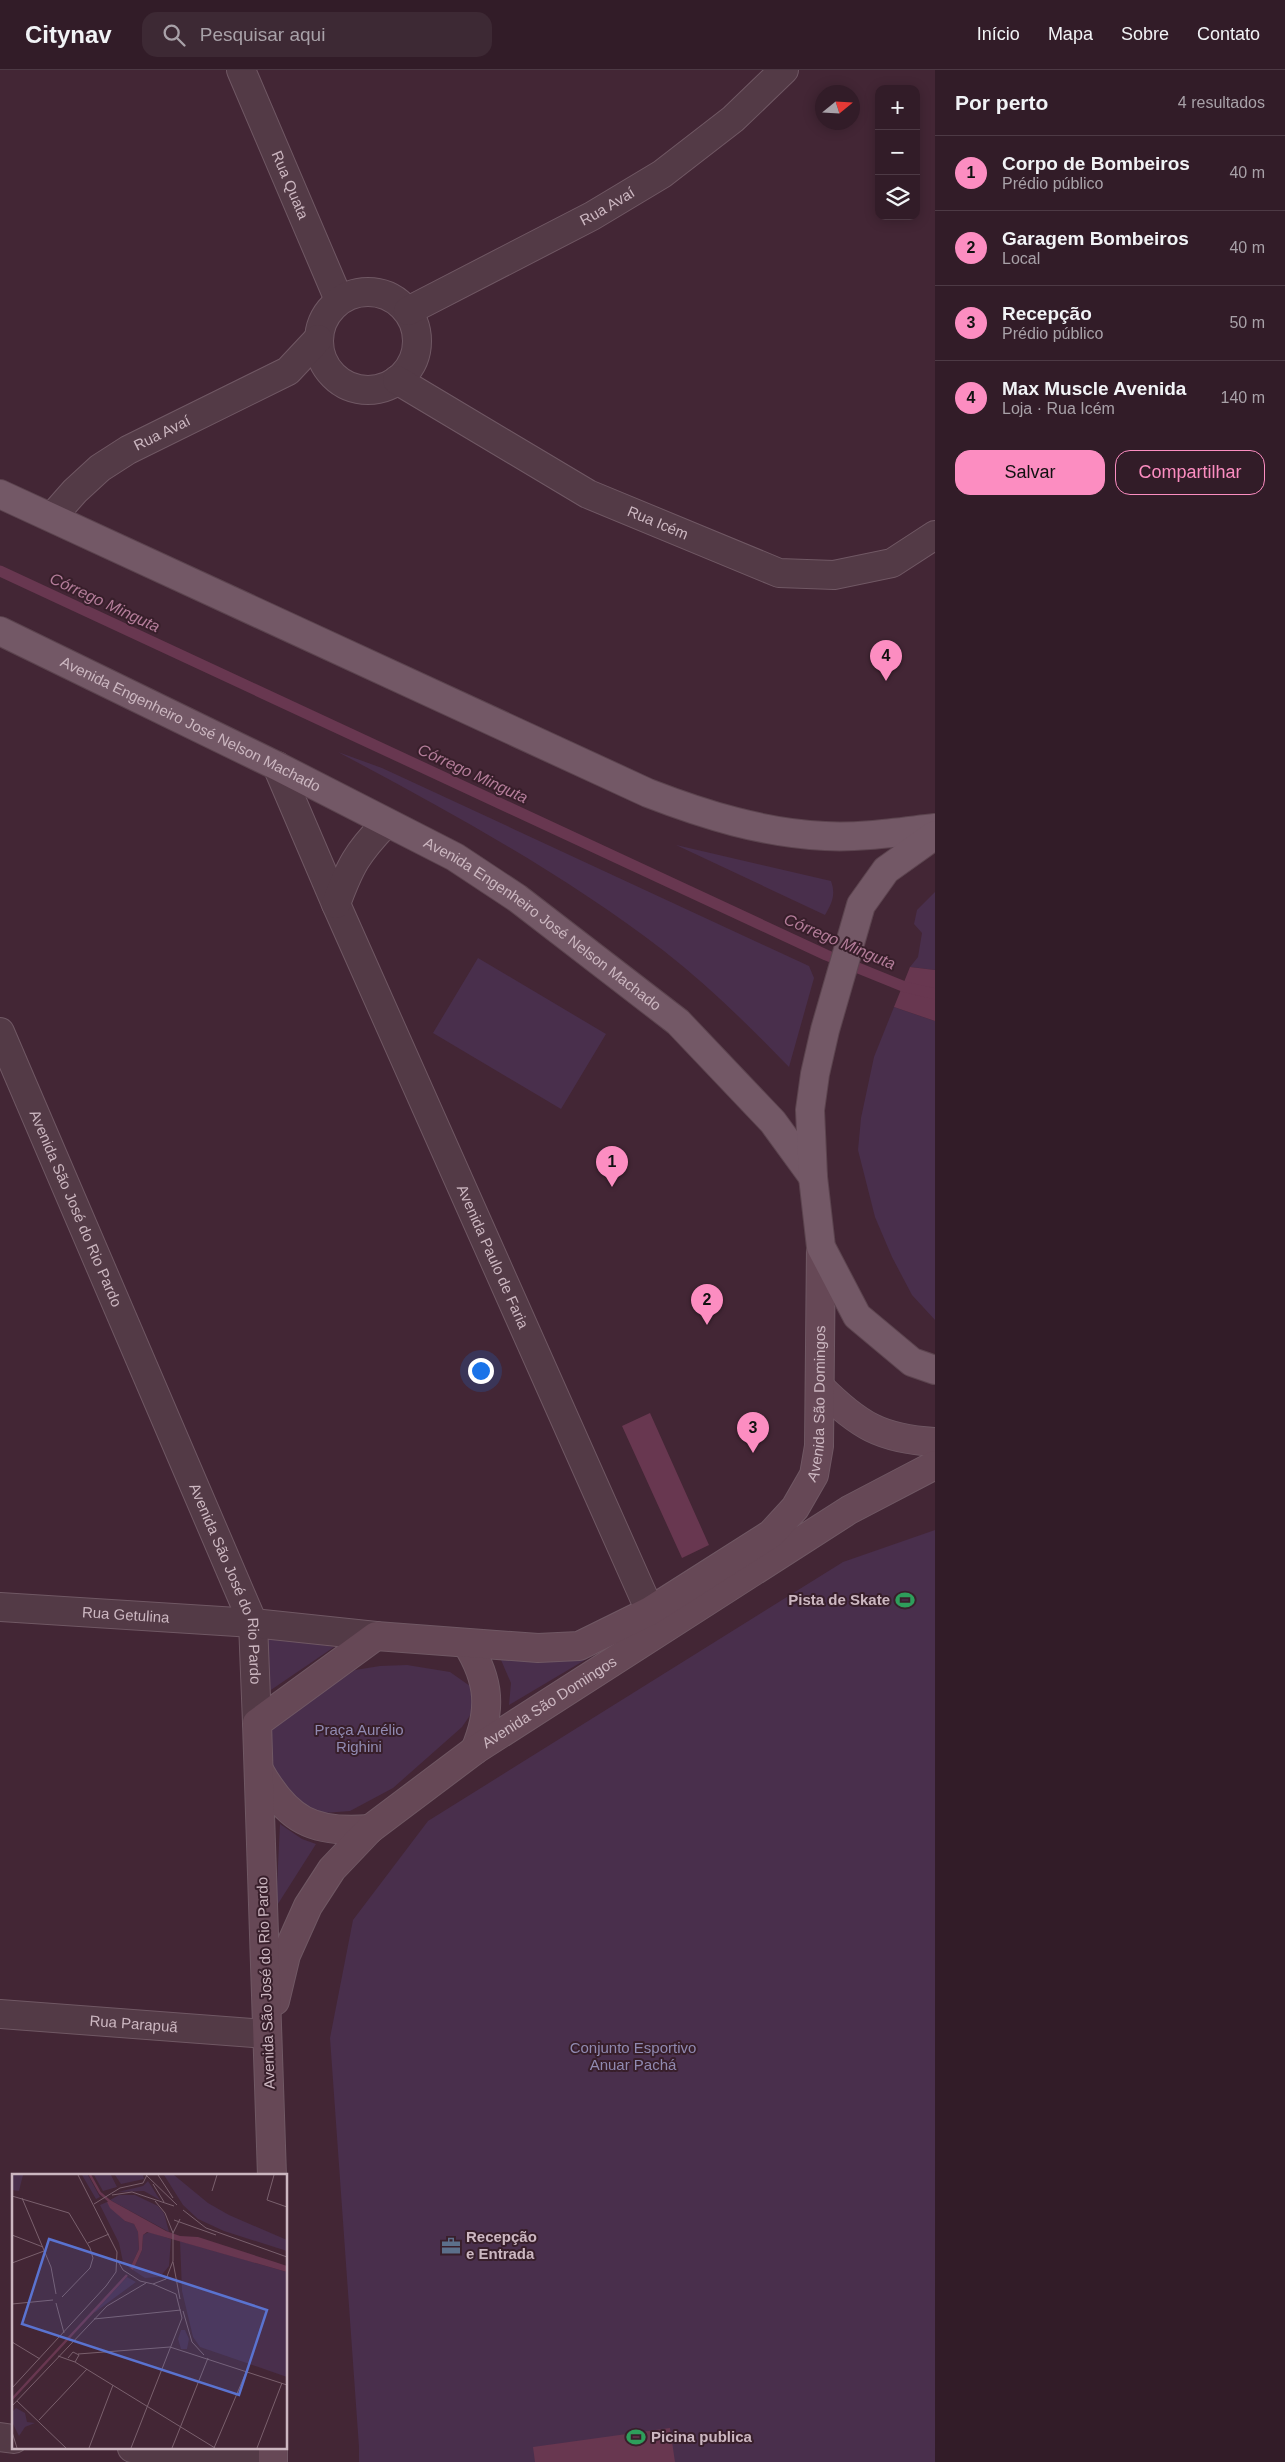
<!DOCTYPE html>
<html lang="pt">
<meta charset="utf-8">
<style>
:root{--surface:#321c28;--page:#3d2934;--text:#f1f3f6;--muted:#a8a1a8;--line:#4d3a45;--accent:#fc8dc1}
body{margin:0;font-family:Helvetica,sans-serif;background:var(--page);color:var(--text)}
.controls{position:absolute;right:15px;top:15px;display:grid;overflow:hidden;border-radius:10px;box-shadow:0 2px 12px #0003}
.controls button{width:45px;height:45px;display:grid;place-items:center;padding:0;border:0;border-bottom:1px solid var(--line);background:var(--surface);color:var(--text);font:25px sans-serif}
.compass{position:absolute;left:815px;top:15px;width:45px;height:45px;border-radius:50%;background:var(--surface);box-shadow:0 2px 12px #0003;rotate:72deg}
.you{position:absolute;left:480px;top:1300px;width:18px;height:18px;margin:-12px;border:4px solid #fff;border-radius:50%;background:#1a73e8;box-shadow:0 0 0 8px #1a73e833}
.badge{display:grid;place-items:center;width:32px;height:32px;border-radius:50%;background:var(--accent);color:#111;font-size:16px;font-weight:700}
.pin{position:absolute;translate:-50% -41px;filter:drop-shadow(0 1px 2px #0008)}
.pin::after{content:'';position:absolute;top:26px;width:18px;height:15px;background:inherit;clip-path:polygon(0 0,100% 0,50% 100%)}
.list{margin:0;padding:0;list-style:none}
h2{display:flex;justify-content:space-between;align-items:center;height:65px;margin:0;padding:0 20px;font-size:21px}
h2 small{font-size:16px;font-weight:400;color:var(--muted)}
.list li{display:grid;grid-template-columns:32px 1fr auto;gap:15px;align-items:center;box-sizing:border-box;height:75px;padding:0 20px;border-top:1px solid var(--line)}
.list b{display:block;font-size:19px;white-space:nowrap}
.list p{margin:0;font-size:16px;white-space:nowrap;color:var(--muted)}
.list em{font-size:16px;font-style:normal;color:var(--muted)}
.actions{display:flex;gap:10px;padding:15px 20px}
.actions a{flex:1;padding:11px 0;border:1px solid var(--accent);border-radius:15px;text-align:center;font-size:18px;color:var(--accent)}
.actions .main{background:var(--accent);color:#111}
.icon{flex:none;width:28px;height:28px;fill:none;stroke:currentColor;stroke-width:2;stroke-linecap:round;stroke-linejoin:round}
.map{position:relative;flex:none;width:935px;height:2392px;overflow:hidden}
header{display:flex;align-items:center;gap:30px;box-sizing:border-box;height:70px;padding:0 25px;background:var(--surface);border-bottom:1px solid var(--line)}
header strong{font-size:24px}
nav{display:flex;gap:28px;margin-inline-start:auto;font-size:18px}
.search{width:350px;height:45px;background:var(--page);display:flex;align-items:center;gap:12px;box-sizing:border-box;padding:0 18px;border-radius:15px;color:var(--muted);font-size:19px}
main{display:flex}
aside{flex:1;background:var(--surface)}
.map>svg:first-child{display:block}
.green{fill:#492f4c}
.water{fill:#683750}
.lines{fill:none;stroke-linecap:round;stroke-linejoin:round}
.stream{stroke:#683750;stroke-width:11}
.street-casing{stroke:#705864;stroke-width:30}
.secondary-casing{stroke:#705864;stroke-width:30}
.primary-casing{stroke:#5c444f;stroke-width:30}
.street{stroke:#533a46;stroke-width:28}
.secondary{stroke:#664856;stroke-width:28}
.primary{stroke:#735866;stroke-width:28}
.labels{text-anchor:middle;stroke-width:4;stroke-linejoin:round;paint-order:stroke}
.street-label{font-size:15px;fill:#ccb7c1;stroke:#381f2b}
.poi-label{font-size:15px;font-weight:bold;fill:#ccb7c1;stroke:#381f2b;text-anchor:start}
.park-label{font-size:15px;fill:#908ab1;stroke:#381f2b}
.water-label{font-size:16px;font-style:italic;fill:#b47d9a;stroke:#381f2b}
.inset-river{fill:none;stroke:#683750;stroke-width:2.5}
.inset-road{fill:none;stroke:#7a606d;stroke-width:1}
.view{fill:#5a73d0;fill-opacity:0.15;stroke:#5a73d0;stroke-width:2.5}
.inset-edge{fill:none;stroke:#ccb7c1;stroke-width:2.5}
</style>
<header>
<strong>Citynav</strong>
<div class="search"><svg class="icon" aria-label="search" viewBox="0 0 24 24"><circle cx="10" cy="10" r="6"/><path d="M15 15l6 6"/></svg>Pesquisar aqui</div>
<nav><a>Início</a><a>Mapa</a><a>Sobre</a><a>Contato</a></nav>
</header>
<main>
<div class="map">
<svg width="935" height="2392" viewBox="0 0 935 2392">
<rect width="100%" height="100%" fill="#432635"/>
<!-- green -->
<path class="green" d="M 338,682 L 382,698 L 809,896 L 814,908 L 789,997 C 749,956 709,916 664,881 C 563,803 450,742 338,682 Z
M 676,775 L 831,811 C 836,825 832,833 825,845 Z
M 935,822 L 935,900 L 910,897 L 918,887 L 922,863 L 914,854 L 917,840 Z
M 478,888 L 606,964 L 561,1039 L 433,963 Z
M 894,937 L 935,951 L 935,1250 L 912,1225 L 892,1187 L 875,1147 L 858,1080 L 861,1048 L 874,987 Z
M 935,1460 L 935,2392 L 359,2392 L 359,2377 L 330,1968 L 353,1850 L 428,1751 L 843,1492 Z
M 261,1564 L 334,1577 L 265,1624 Z
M 600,1581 L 509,1635 L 511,1613 L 501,1590 L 574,1586 Z
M 407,1595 L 450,1602 L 470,1616 L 473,1641 L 462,1657 L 393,1718 L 350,1741 L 324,1743 L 306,1742 L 274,1701 L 264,1677 L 272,1656 L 355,1600 L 380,1596 Z
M 280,1754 L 302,1769 L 316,1774 L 276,1837 Z"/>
<!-- water -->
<path class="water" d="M 910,897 L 935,900 L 935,951 L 894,937 Z
M 650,1343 L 709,1475 L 682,1488 L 622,1356 Z
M 670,2358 L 675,2392 L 535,2392 L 533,2377 Z"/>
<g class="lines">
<!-- stream -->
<path class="stream" d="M 0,501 L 826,885 L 905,917 L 935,924"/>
<!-- street casing -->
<g class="street-casing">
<g id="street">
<path id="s1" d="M 241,0 L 339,230"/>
<circle cx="368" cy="271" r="49"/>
<path id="s2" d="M 408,241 L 592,146 L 662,104 L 733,49 L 784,0"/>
<path id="s3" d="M 397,310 L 588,424 L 779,503 L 834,505 L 892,493 L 935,465"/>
<path id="s4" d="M 52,447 L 75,421 L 100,398 L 128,380 L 288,301 L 318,269"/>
<path id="s5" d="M 277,696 L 336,834 L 650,1541"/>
<path d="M 336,834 C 350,796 357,783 385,754"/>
<path id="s6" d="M 0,962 L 253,1553 L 257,1653"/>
<path id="s7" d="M 0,1537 L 253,1553 L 376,1566"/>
<path id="s8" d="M 0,1944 L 267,1964"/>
<path d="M 0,2367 L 14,2369"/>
<path d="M 132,2378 L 273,2390"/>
</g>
</g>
<!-- secondary casing -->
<g class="secondary-casing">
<g id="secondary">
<path d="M 820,1317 C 858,1355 881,1369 935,1372"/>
<path d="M 467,1574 C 490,1611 492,1640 475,1680"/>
<path d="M 259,1700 C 287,1750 313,1764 370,1759"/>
<path id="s9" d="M 275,1931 L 286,1885 L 308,1836 L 332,1799 L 370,1759 L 475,1680 L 849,1440 L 935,1395"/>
<path id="s10" d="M 272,2106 L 257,1653 L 376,1566 L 538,1578 L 579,1576 L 650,1541 L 771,1464 L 795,1438 L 814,1405 L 819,1376 L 821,1177"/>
<path d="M 273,2392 L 273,2378"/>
</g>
</g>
<!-- primary casing -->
<g class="primary-casing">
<g id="primary">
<path d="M 0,424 L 648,723 C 705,745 763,763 825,766 C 861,768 899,762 935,758"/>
<path id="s11" d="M 0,561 L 277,696 L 455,787 L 517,828 L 678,952 L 773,1052 L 813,1107"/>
<path d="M 935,765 L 886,800 L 861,835 L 825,960 L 815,1004 L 810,1040 L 813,1107 L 821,1177 L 857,1246 L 912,1292 L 935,1300"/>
</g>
</g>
<!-- street -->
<use href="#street" class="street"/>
<!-- secondary -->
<use href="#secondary" class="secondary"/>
<!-- primary -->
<use href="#primary" class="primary"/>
</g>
<!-- icons -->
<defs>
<g id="stadium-bare" transform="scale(1.5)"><path d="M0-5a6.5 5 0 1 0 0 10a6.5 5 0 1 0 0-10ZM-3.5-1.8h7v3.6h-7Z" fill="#2e9e5b" stroke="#381f2b" stroke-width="2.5" paint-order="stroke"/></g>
<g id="office-bare" transform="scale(1.5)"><path d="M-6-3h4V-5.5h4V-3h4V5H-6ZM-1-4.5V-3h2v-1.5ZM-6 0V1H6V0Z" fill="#5c6f8a" stroke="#381f2b" stroke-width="2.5" paint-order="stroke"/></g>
</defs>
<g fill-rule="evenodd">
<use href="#stadium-bare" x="905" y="1530"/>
<use href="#office-bare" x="451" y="2176"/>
<use href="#stadium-bare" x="636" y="2367"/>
</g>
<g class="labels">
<!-- street labels -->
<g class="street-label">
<text dy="5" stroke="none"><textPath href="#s1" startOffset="125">Rua Quata</textPath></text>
<text dy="5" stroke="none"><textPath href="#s2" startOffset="225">Rua Avaí</textPath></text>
<text dy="5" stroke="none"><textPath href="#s4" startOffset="140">Rua Avaí</textPath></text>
<text dy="5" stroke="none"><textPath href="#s3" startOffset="298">Rua Icém</textPath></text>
<text dy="5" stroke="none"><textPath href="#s11" startOffset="212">Avenida Engenheiro José Nelson Machado</textPath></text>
<text dy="5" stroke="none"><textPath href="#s11" startOffset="618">Avenida Engenheiro José Nelson Machado</textPath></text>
<text dy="5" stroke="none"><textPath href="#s6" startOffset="192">Avenida São José do Rio Pardo</textPath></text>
<text dy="5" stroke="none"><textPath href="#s5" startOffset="536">Avenida Paulo de Faria</textPath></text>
<text dy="5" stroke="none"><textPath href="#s10" startOffset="1172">Avenida São Domingos</textPath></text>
<text dy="5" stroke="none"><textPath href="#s6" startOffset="598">Avenida São José do Rio Pardo</textPath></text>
<text dy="5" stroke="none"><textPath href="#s7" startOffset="126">Rua Getulina</textPath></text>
<text dy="5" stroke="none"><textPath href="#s9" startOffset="420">Avenida São Domingos</textPath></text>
<text transform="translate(266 1913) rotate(-92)" y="5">Avenida São José do Rio Pardo</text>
<text dy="5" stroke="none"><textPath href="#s8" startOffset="134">Rua Parapuã</textPath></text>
</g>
<!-- poi labels -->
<g class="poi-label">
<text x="890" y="1535" text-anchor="end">Pista de Skate</text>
<text x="466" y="2172">Recepção<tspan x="466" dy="17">e Entrada</tspan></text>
<text x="651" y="2372">Picina publica</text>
</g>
<!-- park labels -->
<g class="park-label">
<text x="359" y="1665">Praça Aurélio<tspan x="359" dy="17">Righini</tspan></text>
<text x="633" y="1983">Conjunto Esportivo<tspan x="633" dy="17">Anuar Pachá</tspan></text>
</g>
<!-- water labels -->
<g class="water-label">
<text transform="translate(105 532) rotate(25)" y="6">Córrego Minguta</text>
<text transform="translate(473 703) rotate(25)" y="6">Córrego Minguta</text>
<text transform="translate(840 871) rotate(23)" y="6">Córrego Minguta</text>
</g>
</g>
<!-- overview -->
<g transform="translate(12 2104)">
<rect width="275" height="275" fill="#432635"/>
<path d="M 0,1 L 11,1 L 7,17 L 0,16 ZM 70,1 L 76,1 L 88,23 L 84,25 ZM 82,1 L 99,1 L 105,13 L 91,17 ZM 103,1 L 131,1 L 132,5 L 109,10 ZM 152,1 L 162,1 L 196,29 L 217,41 L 275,66 L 275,77 L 212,57 L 186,45 L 171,31 ZM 136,7 L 148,26 L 132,17 L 106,18 L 131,12 ZM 107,21 L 123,21 L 146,32 L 152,39 L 157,58 L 98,26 ZM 95,28 L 113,47 L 122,50 L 126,58 L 127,75 L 118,94 L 111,88 L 107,69 L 88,31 ZM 137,58 L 159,65 L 157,92 L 148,103 L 133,104 L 121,96 L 130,76 L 131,61 ZM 168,67 L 275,98 L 275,203 L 188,173 L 181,163 L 170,117 ZM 115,103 L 124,108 L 82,139 L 84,136 ZM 169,156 L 173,156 L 177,165 L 175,175 L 169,175 L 166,165 ZM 4,234 L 13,239 L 15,248 L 23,249 L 13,253 L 7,262 L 0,248 L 0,238 Z" fill="#492f4c"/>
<path d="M 98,26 L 154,57 L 168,62 L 186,63 L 263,88 L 275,92 L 275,98 L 135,58 L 131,61 L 130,76 L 121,96 L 118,94 L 127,75 L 126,58 L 122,50 L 113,47 L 98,34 L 95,28 Z" fill="#683750"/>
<path class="inset-river" d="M 78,1 L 88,19 L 102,31M 0,225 L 115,101"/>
<path class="inset-road" d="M 134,1 L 165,31M 146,1 L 161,24M 262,1 L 255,26 L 275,33M 141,10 L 152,28M 200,17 L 205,1M 100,21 L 120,18 L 162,32M 0,22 L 57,39 L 78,74 L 81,84 L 78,94 L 50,123M 10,24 L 39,93 L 44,120M 143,27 L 153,39 L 161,59M 82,30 L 108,14 L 131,9 L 135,1M 171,36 L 194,54 L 275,83M 162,46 L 204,61M 0,61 L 31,73M 76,69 L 97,60M 161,88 L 168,125M 0,89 L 32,77M 107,89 L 111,96 L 128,107 L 141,110 L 154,105 L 161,87 L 161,59 L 168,45M 44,129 L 52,159M 0,130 L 41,126M 171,137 L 180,168 L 192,181M 82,145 L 169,136M 0,168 L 28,185M 66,180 L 158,173 L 275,211M 46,182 L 63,188 L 67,181 L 61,178 L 56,184M 63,188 L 203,274M 0,214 L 94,112 L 104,98 L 105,78 L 66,1M 5,227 L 54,274M 0,232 L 95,132 L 134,109M 27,246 L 75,195M 0,258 L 5,274M 77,274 L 101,211M 119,274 L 170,144 L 164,120 L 141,110M 160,274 L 196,184M 202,274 L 235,196M 245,274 L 270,209"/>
<path class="view" d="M 37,65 L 255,136 L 227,221 L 10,150 Z"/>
<rect width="275" height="275" class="inset-edge"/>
</g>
</svg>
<div class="controls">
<button>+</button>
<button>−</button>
<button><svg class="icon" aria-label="layers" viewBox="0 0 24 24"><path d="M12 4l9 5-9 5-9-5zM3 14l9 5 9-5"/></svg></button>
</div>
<svg class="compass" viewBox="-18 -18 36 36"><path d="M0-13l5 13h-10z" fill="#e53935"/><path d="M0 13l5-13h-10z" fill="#a8a1a8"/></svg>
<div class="you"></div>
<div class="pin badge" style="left:612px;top:1117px">1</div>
<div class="pin badge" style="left:707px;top:1255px">2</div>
<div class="pin badge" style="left:753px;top:1383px">3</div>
<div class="pin badge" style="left:886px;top:611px">4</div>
</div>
<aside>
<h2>Por perto<small>4 resultados</small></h2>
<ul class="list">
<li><span class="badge">1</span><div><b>Corpo de Bombeiros</b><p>Prédio público</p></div><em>40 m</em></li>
<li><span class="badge">2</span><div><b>Garagem Bombeiros</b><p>Local</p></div><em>40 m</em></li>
<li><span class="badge">3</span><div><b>Recepção</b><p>Prédio público</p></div><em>50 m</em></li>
<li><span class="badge">4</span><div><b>Max Muscle Avenida</b><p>Loja · Rua Icém</p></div><em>140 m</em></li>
</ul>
<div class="actions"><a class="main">Salvar</a><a>Compartilhar</a></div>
</aside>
</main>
